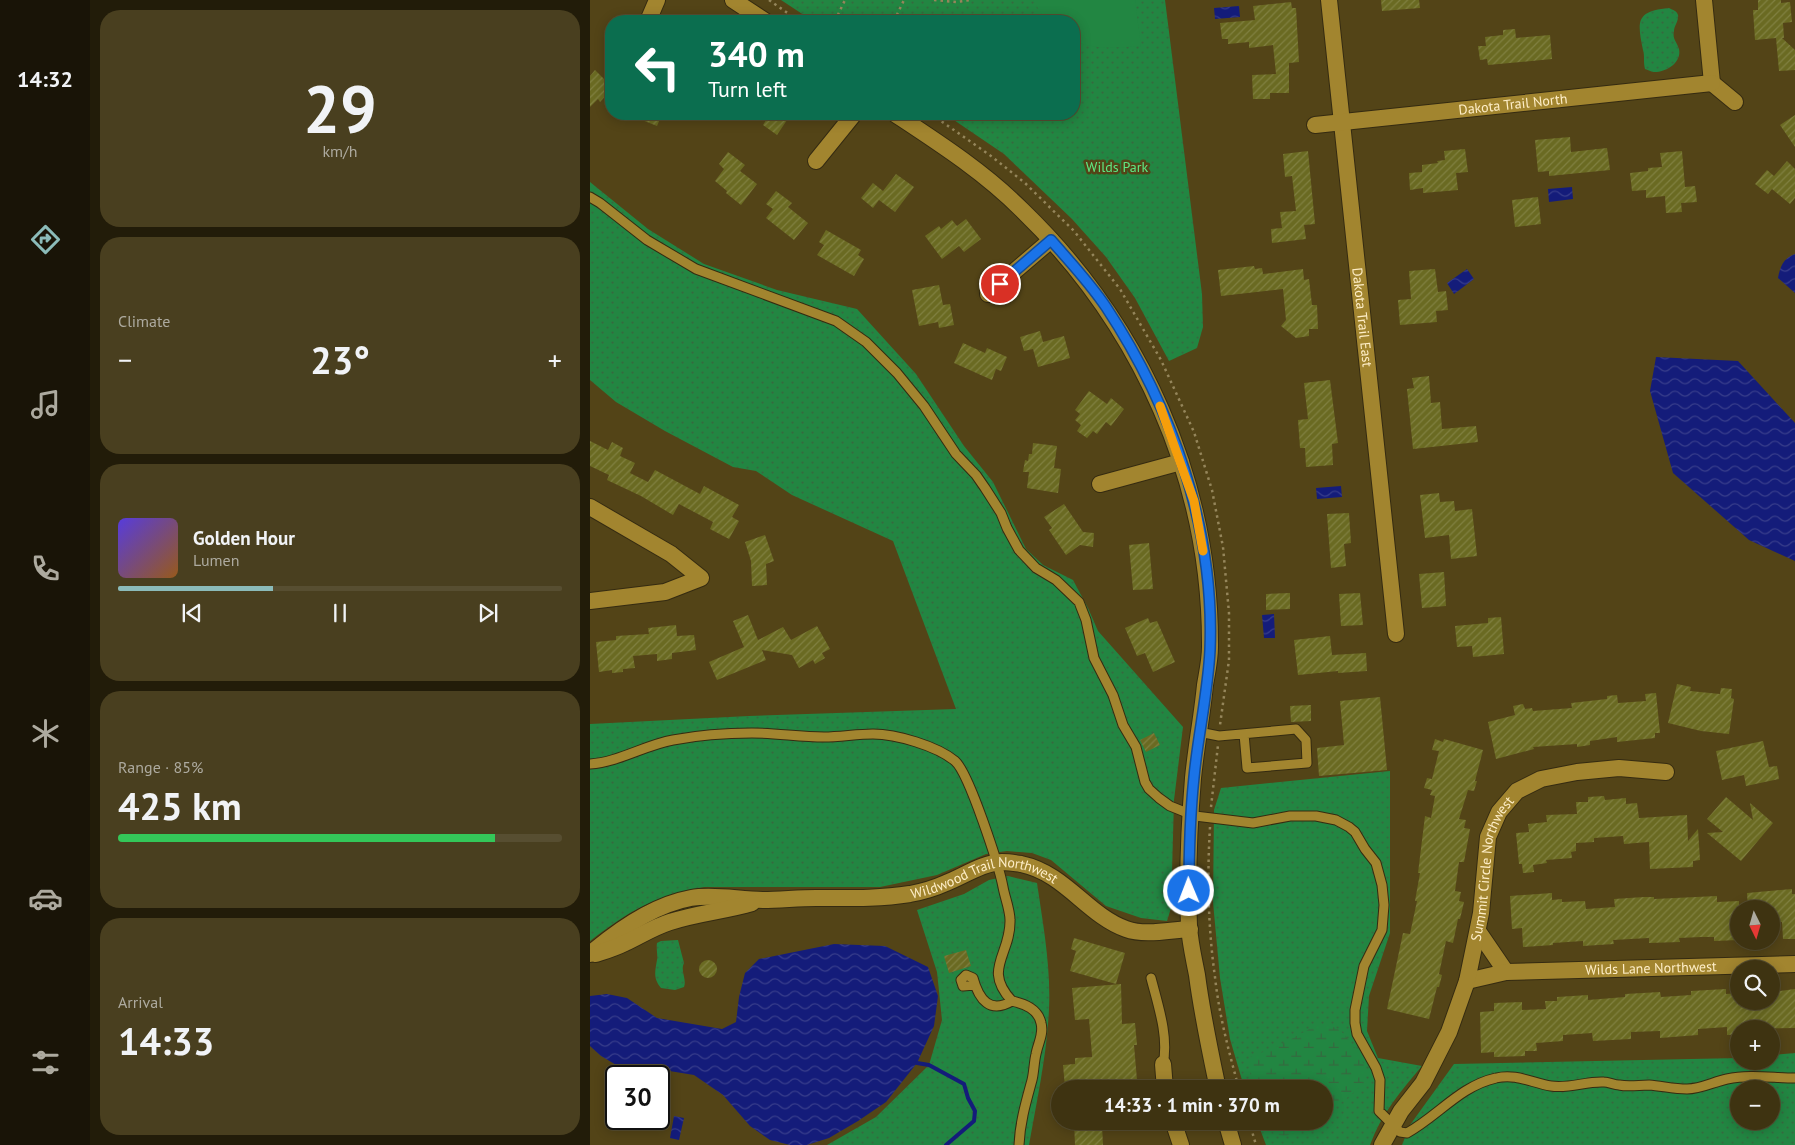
<!DOCTYPE html>
<meta charset="utf-8">
<style>
:root{--surface:#3e3311;--page:#493f1f;--text:#f1f3f6;--muted:#adaa9f;--line:#574e31;--accent:#8bbbb9}
body{margin:0;font-family:"PT Sans",sans-serif;background:var(--page);color:var(--text);height:100vh;display:flex;flex-direction:column;font-size:19px;white-space:nowrap}
*{box-sizing:border-box;margin:0}
p{font-size:16px;color:var(--muted)}
.icon{flex:none;width:28px;height:28px;fill:none;stroke:currentColor;stroke-width:2;stroke-linecap:round;stroke-linejoin:round}
.map{position:relative;flex:1;overflow:hidden}
.panel{display:flex;flex-direction:column;gap:10px;padding:10px;background:#221c09;width:500px}
.panel>*{flex:none}
.hud{position:absolute;left:15px;top:15px;width:475px;height:105px;border-radius:20px;box-shadow:0 2px 12px #0003,0 0 0 1px var(--line);background:#0b6e4f;color:#fff;overflow:hidden}
.needle{width:32px;rotate:175deg}
.controls{position:absolute;left:1140px;top:900px;display:grid;gap:10px}
.controls a{display:grid;place-items:center;width:50px;height:50px;border-radius:50%;background:var(--surface);box-shadow:0 2px 12px #0003,0 0 0 1px var(--line);font-size:25px}
.speed{position:absolute;left:15px;top:1065px;display:flex;gap:10px;font-size:25px;font-weight:700;text-align:center}
.speed>*{display:grid;place-content:center;width:65px;height:65px;border-radius:50%;background:var(--surface);box-shadow:0 2px 12px #0003,0 0 0 1px var(--line);line-height:1}
.speed .limit{border:2px solid #111;border-radius:8px;background:#fff;color:#111}
.pin{position:absolute;display:grid;place-items:center;width:42px;height:42px;color:#fff;margin:-21px;border:2px solid #fff;border-radius:50%;box-shadow:0 1px 5px #0007}
.me{position:absolute;width:55px;margin:-28px;rotate:359deg;stroke-linejoin:round;filter:drop-shadow(0 0 4px #0008)}
.turn{display:flex;align-items:center;gap:18px;height:105px;padding:0 20px;font-size:22px}
.turn .icon{width:65px;height:65px;stroke-width:2.5}
.turn b{display:block;font-size:35px;line-height:42px}
.big{font-size:38px;font-weight:700;line-height:1.1}
.panel .widget{flex:1;display:flex;flex-direction:column;justify-content:center;gap:8px;min-width:0;padding:0 18px;border-radius:20px;background:var(--page)}
.panel .dial{align-items:center;gap:0}
.dial b{font-size:65px;line-height:1}
.song{display:flex;align-items:center;gap:15px}
.cover{width:60px;height:60px;border-radius:8px;background:linear-gradient(135deg,hsl(250 70% 55%),hsl(30 70% 35%))}
.played{height:5px;border-radius:2px;background:linear-gradient(90deg,var(--accent) 35%,var(--line) 35%)}
.keys{display:flex;justify-content:space-around;direction:ltr}
.heat{display:flex;justify-content:space-between;align-items:center;font-size:28px;direction:ltr}
.charge{height:8px;border-radius:4px;background:linear-gradient(90deg,#34c759 85%,var(--line) 0)}
.trip{position:absolute;left:461px;top:1080px;width:282px;height:50px;border-radius:25px;background:var(--surface);box-shadow:0 2px 12px #0003,0 0 0 1px var(--line);font-weight:700;line-height:50px;text-align:center}
main{display:flex;flex:1;min-height:0}
.menu{display:flex;flex-direction:column;width:90px;justify-content:space-around;align-items:center;background:#191407;color:var(--muted)}
.menu .icon{width:35px;height:35px}
.menu .active{color:var(--accent)}
.menu b{font-size:22px;color:var(--text)}
.map>svg:first-child{display:block}
.green{fill:url(#green-dots);fill-rule:evenodd}
.wetland{fill:url(#wetland-marsh)}
.pitch{fill:#228642}
.water{fill:url(#water-waves)}
.lines{fill:none;stroke-linecap:round;stroke-linejoin:round}
.stream{stroke:#141c7a;stroke-width:4}
.building{fill:url(#building-hatch)}
.lane-casing{stroke:#352b11;stroke-width:11}
.street-casing{stroke:#352b11;stroke-width:18}
.path{stroke:#95865b;stroke-width:2.5;stroke-dasharray:2.5 4;stroke-linecap:butt}
.lane{stroke:#a2852f;stroke-width:9}
.street{stroke:#a2852f;stroke-width:16}
.route-casing{stroke:#114b97;stroke-width:12}
.route{stroke:#1a73e8;stroke-width:9}
.slow{stroke:#f59e0b;stroke-width:9}
.labels{text-anchor:middle;stroke-width:5;stroke-linejoin:round;paint-order:stroke}
.street-label{font-size:14px;fill:#feeec7;stroke:#534417}
.park-label{font-size:14px;fill:#5fe984;stroke:#534417}
</style>
<main>
<nav class="menu">
<b>14:32</b>
<svg class="icon active" aria-label="directions" viewBox="0 0 24 24"><path d="M12 3l9 9-9 9-9-9zM9 14v-3h6M13 9l2 2-2 2"/></svg>
<svg class="icon" aria-label="music" viewBox="0 0 24 24"><path d="M9 18V5l10-2v13"/><circle cx="6" cy="18" r="3"/><circle cx="16" cy="16" r="3"/></svg>
<svg class="icon" aria-label="phone" viewBox="0 0 24 24"><path d="M5 4h4l2 5-3 2q2 4 5 5l2-3 5 2v4C11 20 4 13 5 4z"/></svg>
<svg class="icon" aria-label="climate" viewBox="0 0 24 24"><path d="M12 3v18M4 7l16 10M4 17L20 7"/></svg>
<svg class="icon" aria-label="car" viewBox="0 0 24 24"><path d="M5 17H2v-5l4-1 3-4h7l3 4 3 1v5h-3M9 17h6M6 11h13"/><circle cx="7" cy="17" r="2"/><circle cx="17" cy="17" r="2"/></svg>
<svg class="icon" aria-label="filters" viewBox="0 0 24 24"><path d="M4 7h16M4 17h16"/><circle cx="9" cy="7" r="2"/><circle cx="15" cy="17" r="2"/></svg>
</nav>
<section class="panel">
<div class="widget dial"><b>29</b><p>km/h</p></div>
<div class="widget"><p>Climate</p>
<div class="heat"><a>−</a><b class="big">23°</b><a>+</a></div>
</div>
<div class="widget">
<div class="song"><i class="cover"></i><div><b>Golden Hour</b><p>Lumen</p></div></div>
<div class="played"></div>
<div class="keys"><svg class="icon" aria-label="previous" viewBox="0 0 24 24"><path d="M18 5L8 12l10 7zM5 5v14"/></svg><svg class="icon" aria-label="pause" viewBox="0 0 24 24"><path d="M8 5v14M16 5v14"/></svg><svg class="icon" aria-label="next" viewBox="0 0 24 24"><path d="M6 5l10 7-10 7zM19 5v14"/></svg></div>
</div>
<div class="widget"><p>Range · 85%</p><b class="big">425 km</b><div class="charge"></div></div>
<div class="widget"><p>Arrival</p><b class="big">14:33</b></div>
</section>
<div class="map">
<svg width="1205" height="1145" viewBox="0 0 1205 1145">
<defs>
<pattern id="green-dots" width="8" height="8" patternUnits="userSpaceOnUse" patternTransform="scale(1.25)"><rect width="8" height="8" fill="#228642"/><path d="M2 2h.1M6 6h.1" fill="none" stroke="#356a3f" stroke-width="1.8" stroke-linecap="round"/></pattern>
<pattern id="wetland-marsh" width="20" height="14" patternUnits="userSpaceOnUse" patternTransform="scale(1.25)"><rect width="20" height="14" fill="#228642"/><path d="M1 5h8M5 5V1M11 12h8M15 12V8" fill="none" stroke="#356a3f"/></pattern>
<pattern id="water-waves" width="16" height="10" patternUnits="userSpaceOnUse" patternTransform="scale(1.25)"><rect width="16" height="10" fill="#141c7a"/><path d="M0 5q4-4 8 0t8 0" fill="none" stroke="#373d8b"/></pattern>
<pattern id="building-hatch" width="6" height="6" patternUnits="userSpaceOnUse" patternTransform="scale(1.25)"><rect width="6" height="6" fill="#6a6a22"/><path d="M-1 1l2-2M0 6l6-6M5 7l2-2" fill="none" stroke="#808041"/></pattern>
</defs>
<rect width="100%" height="100%" fill="#534417"/>
<path class="green" d="M191,0H575L612,294L613,327L607,348L579,361L545,298L516,257L482,219L414,154L355,114H484V21H223Z
M1079,8C1083,10 1087,11 1088,15C1089,21 1084,26 1084,31C1082,39 1087,42 1089,49C1092,63 1075,73 1063,72C1062,72 1056,69 1055,69C1053,61 1055,57 1053,50C1047,21 1046,11 1079,8Z
M0,182L58,229L114,264L187,290L267,309L326,374L374,446L403,482L436,549L453,565L483,580L498,608L508,631L593,727L584,800L581,908L577,921L551,918L516,906L461,860L442,853L417,851L396,854L347,875L290,887H114C64,896 39,911 0,941V724L159,716L366,709L303,541L202,495L166,471L143,467L75,431L26,402L0,380Z
M800,771V933L779,996L777,1031L788,1058L832,1066C811,1091 791,1114 780,1145H676L667,1121H735V1089H655L654,1087L640,1039L630,978L623,902L624,810L631,788Z
M418,876L447,883C453,924 461,967 459,1009C457,1054 447,1100 439,1145H237L286,1117L339,1065L352,1020L347,972L327,910L374,894L399,880Z
M88,940L94,963C90,971 97,979 94,987L85,990L71,988C63,978 65,972 67,960C68,955 66,949 67,943L71,941Z
M1205,1053V1145H812L820,1125L864,1064L1149,1058V1061H1181V1055ZM1149,1089H1181V1121H1149Z"/>
<path class="wetland" d="M737,1025C741,1027 745,1027 748,1029C759,1037 781,1067 775,1080C769,1091 745,1106 735,1114V1089H662L659,1063L661,1056L683,1049L725,1026Z
M673,1121H724C705,1135 688,1145 673,1121Z"/>
<path class="pitch" d="M443,0H545L551,46C529,47 504,51 484,40V21H456Z"/>
<path class="water" d="M649,6L650,17L625,19L624,8Z
M982,187L983,199L959,202L958,189Z
M1205,254V293L1188,278C1190,267 1193,258 1205,254Z
M877,269L884,279L864,294L857,283Z
M1066,357L1148,361L1205,423V561L1159,540L1083,473L1060,391Z
M751,486L752,497L727,499L726,488Z
M684,614L685,638H674L672,615Z
M244,944L295,946L338,967L348,996L344,1026L327,1063L296,1102L268,1121L239,1138L217,1145H200L180,1140L160,1126L133,1095L104,1075L61,1068L28,1066L11,1056L0,1046V996L17,994L37,998L67,1018L132,1029L146,1022L149,997L155,973L169,959Z
M84,1116L94,1118L89,1140L80,1138Z"/>
<g class="lines">
<path class="stream" d="M327,1063L339,1065L374,1084L378,1098L385,1111L384,1121L356,1145"/>
</g>
<path class="building" d="M791,0H829L830,8L792,11Z
M1168,0H1191V3L1200,2L1202,22L1193,23L1194,38H1192L1205,50V70L1189,71L1186,38L1165,40L1163,10H1168Z
M701,2L702,8H706L709,62L699,63V93H680V99H663L662,75L686,74L683,45L659,48V42L638,44V39H632L630,23L665,20L663,6Z
M925,29L926,38L960,35L962,59L898,65L897,59L890,60L888,46H896L895,37L913,35V30Z
M5,70L21,86V90L10,102L8,99L0,107V76Z
M37,114H72L67,126Z
M180,114H201L187,135L173,125Z
M1205,115V147L1190,125Z
M980,137L981,152L1017,148L1020,170L959,176V171L948,172L945,140Z
M875,149L878,172L866,173L868,190L833,193V188L820,190L819,173L832,172V165L848,163L847,161L855,160L854,151Z
M718,151L725,224L714,225L716,239L682,243L681,229L692,228L690,212L706,211L702,176L695,177L693,154Z
M1092,151L1095,187L1105,186L1107,202L1091,203L1092,212L1076,213L1075,196L1056,198V190L1042,191L1040,173L1058,171V168L1072,167L1070,153Z
M138,152L155,165L150,171L167,184L151,205L136,193L137,191L125,181L134,169L129,164Z
M1197,161L1205,169V198L1200,204L1182,189L1178,194L1165,184L1177,170L1184,176Z
M306,174L324,187L305,212L289,200L283,208L271,198L283,183L293,191Z
M186,191L202,203L198,207L218,223L204,240L176,218L183,209L176,204Z
M948,197L951,224L925,227L922,200Z
M376,219L391,239L374,252L369,246L352,259L335,236L349,226L351,229L362,220L367,226Z
M236,230L271,250L268,255L274,259L264,276L227,255L234,245L229,242Z
M664,266L665,269L672,268L673,274L713,269L714,280L719,279L722,305H727L728,329H719V336L706,338L691,326L696,320L693,289L631,296L628,270Z
M845,269L848,292L856,291L858,310L846,311L847,322L810,325L808,300L821,299L819,271Z
M349,285L353,305L360,304L364,325L349,328L348,322L329,326L322,290Z
M450,331L453,342L474,336L480,358L448,367L443,349L434,351L430,337Z
M373,343L395,353L397,348L417,357L411,371L406,369L402,380L364,363Z
M839,376L841,403L850,402L852,429L886,426L888,442L823,449L817,389L824,388L822,378Z
M740,380L748,443L742,444L743,465L716,467L715,448H710L708,420L718,419L714,383Z
M499,391L517,404L521,398L534,409L521,426L516,422L507,434L503,431L497,438L487,431L491,425L485,420L490,414L485,410Z
M0,441L18,450L22,442L33,448L30,456L45,463L40,473L58,482L65,470L110,494L114,486L149,505L142,517L149,521L139,539L120,529L123,522L89,504L83,515L51,496L17,480L19,475L0,466Z
M443,443L467,446L464,468L471,469L468,493L437,488L439,472H433L435,460L438,461L439,454H442Z
M849,493L850,502L864,501L865,511L882,509L887,556L861,559L859,535L835,538L830,495Z
M474,504L493,532L504,533L503,547L490,545L476,555L459,530L462,528L454,517Z
M759,513L761,543L754,544L756,566L741,568L737,514Z
M175,535L184,561L176,564L177,585L162,586L161,561L155,542Z
M559,543L563,589L543,590L539,545Z
M854,572L856,606L832,608L829,574Z
M700,593V609L676,610V594Z
M770,593L773,625L751,626L749,594Z
M158,615L168,640L193,627L201,640L227,626L240,649L232,653L235,658L225,664L223,660L209,668L202,655L172,650L176,660L127,680L119,662L154,647L143,621Z
M911,617L914,654L883,657L882,646L867,647L865,626L898,623V618Z
M558,618L560,623L567,621L585,662L563,672L555,653L547,656L535,628Z
M86,625L87,636L104,635L106,650L82,653V659L67,661V654L43,656L45,668L33,669V672L22,673V670L9,672L6,642L26,640V636L59,634L58,628Z
M740,636L742,655L776,653L777,671L748,673V671L708,675L704,640Z
M1087,684L1101,687L1100,691L1130,694L1131,688L1142,689L1141,698L1144,699L1139,734L1111,731L1078,723Z
M1066,693L1070,733H1065V738L1027,742V737L1000,741V745L987,747V744L943,747L944,749L906,759L898,722L925,715L923,706L933,704L935,709L942,708L943,711L982,708L981,703L1017,699V696L1027,695L1028,703L1056,701L1055,694Z
M790,697L797,770L729,776L727,748L754,745L750,701Z
M721,705V721L701,722L700,706Z
M564,733L570,745L556,752L550,740Z
M845,739L853,742L854,739L893,750L885,781H887L884,791L878,790L869,819L876,820L874,828L880,829L874,862H869L865,891L871,892L869,901L874,902L870,919H868L863,943L856,941L849,974L852,975L849,987H847L839,1019L797,1009L813,933L820,934L827,901H825L830,873H828L835,816L841,818L845,796L840,795L842,790L834,788L837,778L842,779L849,751L842,750Z
M1173,741L1179,767L1187,766L1189,779L1156,786L1154,775L1132,780L1126,751Z
M1014,796L1015,800L1036,798V804L1047,803L1049,818L1097,815L1098,841L1108,829L1110,860L1103,861V867L1060,869L1059,842L1034,844L1033,836L1004,838V842L986,843V851L981,852L982,858L956,860L957,863L943,865L944,872L933,873L932,864H929L926,833L939,832L938,824L957,822L956,815L987,814L986,802H998V797Z
M1136,797L1163,820L1160,803L1183,823L1151,861L1117,833L1133,832L1117,819Z
M1202,889V894H1205V939H1193L1192,922H1182L1181,909H1158L1157,893Z
M962,893V900L972,899V902L995,901L996,909L1025,907L1024,899L1054,897H1064V899L1127,896V902L1149,901V940L1124,941V937H1111L1089,938L1090,942L1059,943V938L1023,940L1024,944L993,946V941L963,943V945L933,947L932,928L922,929L920,896Z
M484,938L535,953L526,984L480,971L486,951L481,949Z
M376,950L381,966L359,973L354,956Z
M109 969a9 9 0 1 1 18 0a9 9 0 1 1-18 0Z
M531,984L532,1024L545,1023L547,1045H544L547,1080L529,1081L530,1089H507V1084L475,1087L473,1065L485,1064V1058L502,1057V1055L499,1019L485,1020L482,988Z
M1136,989V994L1149,993V1001H1181V992L1205,989V1028L1149,1029V1034L1137,1035V1027L1108,1029V1035L1070,1038V1031L1041,1032V1039L1003,1041L1002,1033L973,1035V1041L946,1043L947,1051H935V1056L904,1057V1052L891,1053L890,1012L904,1011V1003L932,1002V1010L956,1009L955,1001H967V997L998,995V1000L1035,997V994L1070,992L1071,997L1101,995V991Z
M484,1121H508V1125H512L513,1145H485Z"/>
<g class="lines">
<defs>
<path id="lane" d="M0,197L10,203L57,240L106,269L246,321L276,342L307,373L334,406L366,454L386,475L395,488L411,513L417,528L429,550L446,568L466,580L489,602L496,620L504,658L523,695L533,725L546,747L555,782L559,789L569,798L580,806L605,816L663,823L700,816H726L746,820L759,827L765,832L775,849L786,863L792,885L794,905L792,930L774,966L765,1010V1023L767,1034L786,1068L790,1080L789,1111L810,1132L817,1133C848,1116 870,1086 906,1078C926,1073 942,1083 961,1086C979,1089 996,1081 1014,1082C1019,1082 1024,1085 1029,1085C1039,1087 1049,1085 1059,1085C1072,1086 1084,1089 1097,1089C1111,1089 1123,1082 1137,1079C1159,1074 1183,1078 1205,1078
M609,732L629,736L706,729L716,740L717,763L657,768L654,734
M0,764C29,762 55,745 83,740C109,735 136,733 162,733C186,733 210,737 234,737C250,737 267,734 283,734C306,734 347,746 365,761C379,773 409,866 413,887C415,898 420,910 420,920C421,955 392,969 422,1001C400,1014 389,1000 383,978L376,975L371,980L373,986L385,985
M561,978C568,1005 579,1037 573,1064
M422,1001C435,1004 448,1009 451,1023C454,1034 448,1043 446,1054C444,1062 444,1072 442,1080C436,1102 430,1122 429,1145"/>
<g id="street">
<path d="M143,0L175,21"/>
<path id="s1" d="M739,0L806,634"/>
<path d="M1114,0L1122,83"/>
<path d="M58,21L67,0"/>
<path d="M1122,83L1145,102"/>
<path d="M305,114C349,143 394,172 432,210C551,325 621,481 620,647C620,660 617,673 615,685C612,716 606,747 603,778C599,827 597,877 599,926C600,943 604,959 607,975C612,1014 620,1051 628,1089"/>
<path id="s2" d="M725,125L1122,83"/>
<path d="M226,161L264,114"/>
<path d="M398,294L461,240"/>
<path d="M510,484L591,462"/>
<path d="M0,507L81,554L111,578L75,592L0,601"/>
<path d="M888,931L916,972"/>
<path id="s3" d="M0,954C29,929 63,905 101,898C125,894 149,900 173,900C190,900 208,898 226,898C257,898 288,899 320,894C331,892 345,888 356,883C374,876 392,863 412,862C418,862 425,863 431,864C475,873 497,915 536,929C555,936 580,930 600,929"/>
<path d="M6,954C15,951 25,948 35,943C50,936 64,927 80,922C107,913 135,911 162,903"/>
<path id="s4" d="M877,981L916,972L1205,964"/>
<path d="M573,1064L575,1089"/>
<path d="M583,1121L591,1145"/>
<path d="M636,1121L643,1145"/>
<path id="s5" d="M792,1145L811,1111L833,1083L859,1032L877,981L891,913L898,837L909,812L927,791L951,779L987,772L1029,768L1076,772"/>
</g>
</defs>
<use href="#lane" class="lane-casing"/>
<use href="#street" class="street-casing"/>
<path class="path" d="M179,0L209,21
M344,0L366,2L381,0
M245,21L255,0
M304,21L314,0
M341,114L401,156L435,183L484,231L530,289L571,360L604,432L622,490L633,547L639,613V660L630,725
M621,807L628,745
M620,827C617,877 618,927 625,977C629,1015 639,1052 649,1089
M659,1121L666,1145"/>
<use href="#lane" class="lane"/>
<use href="#street" class="street"/>
</g>
<g class="lines">
<defs>
<path id="route" d="M410,284L461,240C480,262 500,283 516,307C582,407 625,529 620,650C618,692 608,735 604,777C600,815 599,853 599,891"/>
</defs>
<use href="#route" class="route-casing"/>
<use href="#route" class="route"/>
<path class="slow" d="M570,406L604,501L613,551"/>
</g>
<g class="labels">
<g class="street-label">
<text dy="5" stroke="none"><textPath href="#s2" startOffset="199">Dakota Trail North</textPath></text>
<text dy="5" stroke="none"><textPath href="#s1" startOffset="319">Dakota Trail East</textPath></text>
<text dy="5" stroke="none"><textPath href="#s5" startOffset="302">Summit Circle Northwest</textPath></text>
<text dy="5" stroke="none"><textPath href="#s3" startOffset="415">Wildwood Trail Northwest</textPath></text>
<text dy="5" stroke="none"><textPath href="#s4" startOffset="185">Wilds Lane Northwest</textPath></text>
</g>
<g class="park-label">
<text x="527" y="172">Wilds Park</text>
</g>
</g>
</svg>
<div class="controls">
<a><svg class="needle" viewBox="-14 -14 28 28"><path d="M0-13l5 13h-10z" fill="#e53935"/><path d="M0 13l5-13h-10z" fill="#adaa9f"/></svg></a>
<a><svg class="icon" aria-label="search" viewBox="0 0 24 24"><circle cx="10" cy="10" r="6"/><path d="M15 15l6 6"/></svg></a>
<a>+</a>
<a>−</a>
</div>
<div class="speed"><div class="limit">30</div></div>
<div class="pin" style="left:410px;top:284px;background:#d93025"><svg class="icon" aria-label="arrive" viewBox="0 0 24 24"><path d="M6 21V4h12l-3 4 3 4H6"/></svg></div>
<svg class="me" style="left:599px;top:891px" viewBox="-20 -20 40 40"><circle r="17" fill="#1a73e8" stroke="#fff" stroke-width="3"/><path d="M0-11L8 9 0 5-8 9z" fill="#fff"/></svg>
<div class="trip">14:33 · 1 min · 370 m</div>
<div class="hud">
<div class="turn"><svg class="icon" aria-label="left" viewBox="0 0 24 24"><path d="M17 20v-9H6M10 6l-5 5 5 5"/></svg><div><b>340 m</b>Turn left</div></div>
</div>
</div>
</main>
